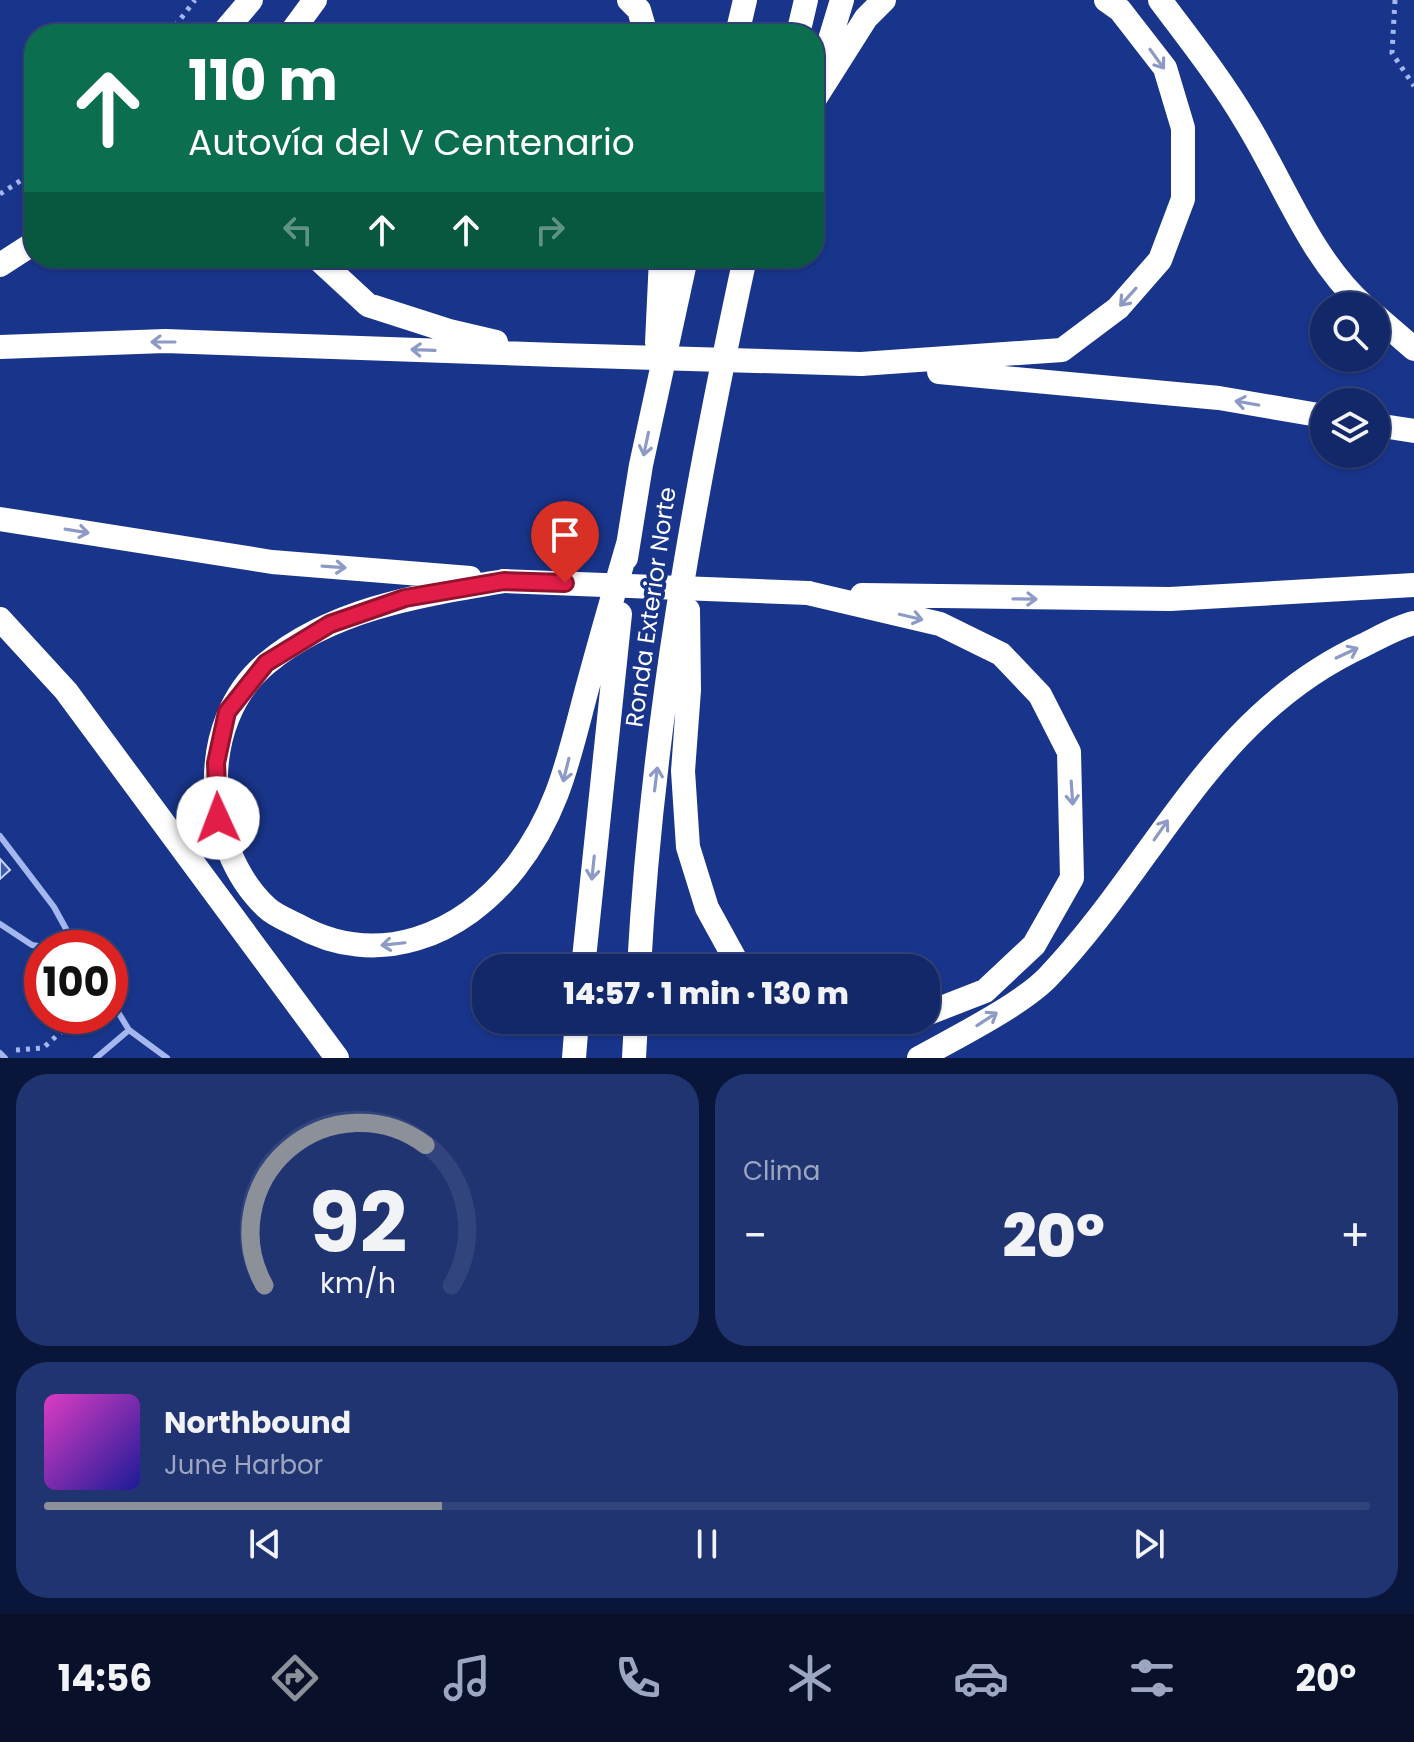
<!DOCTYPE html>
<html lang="es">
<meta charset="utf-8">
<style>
:root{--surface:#132868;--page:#203471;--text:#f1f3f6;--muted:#9da6c0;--line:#32447c;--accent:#8c9099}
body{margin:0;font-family:Poppins,sans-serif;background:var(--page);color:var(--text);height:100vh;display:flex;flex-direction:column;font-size:30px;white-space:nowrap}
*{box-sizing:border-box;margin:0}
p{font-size:26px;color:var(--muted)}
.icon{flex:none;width:44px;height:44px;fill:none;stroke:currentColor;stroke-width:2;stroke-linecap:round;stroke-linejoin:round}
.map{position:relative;height:1058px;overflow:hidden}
.side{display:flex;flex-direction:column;gap:16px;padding:16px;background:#0a1639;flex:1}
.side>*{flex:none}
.banner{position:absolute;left:24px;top:24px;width:800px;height:244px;border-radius:32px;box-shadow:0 2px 6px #0004,0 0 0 2px var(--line);background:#0b6e4f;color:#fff;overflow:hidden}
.fabs{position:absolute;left:1310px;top:292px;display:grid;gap:16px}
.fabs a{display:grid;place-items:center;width:80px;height:80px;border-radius:50%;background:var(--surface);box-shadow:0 2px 6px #0004,0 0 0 2px var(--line);font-size:40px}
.speed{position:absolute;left:24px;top:930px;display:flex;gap:16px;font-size:40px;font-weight:700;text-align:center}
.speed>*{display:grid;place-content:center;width:104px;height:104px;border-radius:50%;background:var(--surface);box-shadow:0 2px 6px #0004,0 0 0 2px var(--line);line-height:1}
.speed .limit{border:12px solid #d22;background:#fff;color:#111}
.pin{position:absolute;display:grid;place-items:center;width:68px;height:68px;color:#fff;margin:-82px -34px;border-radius:50% 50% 50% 0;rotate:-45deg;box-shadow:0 0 8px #0007}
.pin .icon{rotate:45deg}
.me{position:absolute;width:88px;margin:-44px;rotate:358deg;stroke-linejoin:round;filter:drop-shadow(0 0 6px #0008)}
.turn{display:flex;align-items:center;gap:28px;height:168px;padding:0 32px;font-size:36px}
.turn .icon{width:104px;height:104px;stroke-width:2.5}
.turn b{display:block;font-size:56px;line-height:68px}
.lanes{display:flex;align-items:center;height:76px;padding:0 32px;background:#0003;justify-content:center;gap:40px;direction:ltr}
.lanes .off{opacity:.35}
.big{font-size:60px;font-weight:800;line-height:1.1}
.side .card{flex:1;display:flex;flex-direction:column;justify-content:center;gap:12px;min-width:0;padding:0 28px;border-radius:32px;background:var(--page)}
.side .dial{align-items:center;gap:0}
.dial svg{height:208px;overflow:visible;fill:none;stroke:var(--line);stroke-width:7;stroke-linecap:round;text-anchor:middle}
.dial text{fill:var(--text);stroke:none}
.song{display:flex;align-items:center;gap:24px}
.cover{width:96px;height:96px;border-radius:12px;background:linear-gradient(135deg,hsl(310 70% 55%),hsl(240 70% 35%))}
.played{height:8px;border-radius:4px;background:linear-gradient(90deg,var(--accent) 30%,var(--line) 30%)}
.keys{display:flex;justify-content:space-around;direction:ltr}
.heat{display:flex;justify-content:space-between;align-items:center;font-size:44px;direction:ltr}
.side .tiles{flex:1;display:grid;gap:16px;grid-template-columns:1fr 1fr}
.card:last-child{grid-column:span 2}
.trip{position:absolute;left:472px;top:954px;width:468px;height:80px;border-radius:32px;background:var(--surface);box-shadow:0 2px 6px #0004,0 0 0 2px var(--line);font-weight:800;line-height:80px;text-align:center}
.tabs{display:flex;height:128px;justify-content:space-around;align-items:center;background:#08102a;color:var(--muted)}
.tabs .icon{width:56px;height:56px}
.tabs .selected{color:var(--accent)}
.tabs b{font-size:36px;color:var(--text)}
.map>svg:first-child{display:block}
.building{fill:#3e5bb2;stroke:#c9d6fa;stroke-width:2}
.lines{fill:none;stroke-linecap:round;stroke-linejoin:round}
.path{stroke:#a4b7ee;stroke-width:5;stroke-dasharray:4 6;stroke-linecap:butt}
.service{stroke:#a4b7ee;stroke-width:6}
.motorway{stroke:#fff;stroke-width:24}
.motorway-bridge{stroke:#fff;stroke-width:24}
.oneway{stroke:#8c9ac5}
.route-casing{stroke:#92132f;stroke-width:20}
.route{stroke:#e11d48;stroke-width:14}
.labels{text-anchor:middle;stroke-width:8;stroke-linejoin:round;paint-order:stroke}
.street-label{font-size:24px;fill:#fff;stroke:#19358b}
</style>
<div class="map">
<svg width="1414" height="1058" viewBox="0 0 1414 1058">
<rect width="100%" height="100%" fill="#19358b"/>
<path class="building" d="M0,859L10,870L0,879Z"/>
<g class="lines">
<path class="path" d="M1395,0L1392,53L1414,86
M169,34L195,0
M0,194L34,172
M16,1050L43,1048L79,1016"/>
<path class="service" d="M0,836L54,907L71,938
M0,924L32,945L50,948
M55,948L71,938L77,948
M110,999L129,1030L167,1058
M0,1053L5,1058
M96,1058L129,1030"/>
<path class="motorway" d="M629,0L639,10L646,34
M1160,0C1189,39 1220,78 1245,120C1283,181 1310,258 1364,306
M222,34L251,0
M290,34L315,0
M737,34L745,0
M798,34L806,0
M822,66L842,0
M814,100L866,18L884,0
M317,258L368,305L449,331L496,342
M0,265L34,243
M1376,316L1414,349
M657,343L661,258
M0,347L165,341L557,355
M861,364L1062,350L1118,308L1160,260L1183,199V128L1165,68L1120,10L1106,0
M939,372L1219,398L1324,416
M1376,425L1414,431
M0,519L272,562L470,578
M626,558L641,465L686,258
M504,581C423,595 333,608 267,663C196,721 202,846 266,907C274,915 287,920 297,925C377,970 462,936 515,868C559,812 569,756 587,689C600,641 614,592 628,544
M808,593L940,624L1001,654L1040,695L1069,752L1072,878L1034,945L985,991L926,1014
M862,595L1170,599L1414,585
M688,610L689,690L683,771L688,847L707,908L740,968
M0,619L66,691L337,1058
M583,968L620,614
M639,968C652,728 694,493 745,258
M574,1058L577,1020
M634,1058L636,1020
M919,1058C955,1038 1021,1005 1048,977C1157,863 1211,715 1364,645C1380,637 1397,627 1414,623"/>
<path class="motorway-bridge" d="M557,355L861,364
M504,581L808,593"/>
</g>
<defs><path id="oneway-shaft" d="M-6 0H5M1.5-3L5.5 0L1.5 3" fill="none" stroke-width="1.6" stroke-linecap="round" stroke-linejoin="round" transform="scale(2)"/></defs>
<g class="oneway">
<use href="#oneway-shaft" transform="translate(1157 59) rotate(54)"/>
<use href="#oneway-shaft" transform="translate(1128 297) rotate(132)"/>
<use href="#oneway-shaft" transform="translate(163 342) rotate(180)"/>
<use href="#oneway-shaft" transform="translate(423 350) rotate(-178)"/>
<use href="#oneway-shaft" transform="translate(1247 403) rotate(-170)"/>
<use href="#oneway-shaft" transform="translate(646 444) rotate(102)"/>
<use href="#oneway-shaft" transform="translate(77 531) rotate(9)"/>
<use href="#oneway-shaft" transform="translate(334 567) rotate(4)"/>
<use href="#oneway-shaft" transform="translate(1025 599) rotate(1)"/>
<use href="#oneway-shaft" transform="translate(911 617) rotate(13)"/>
<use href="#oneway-shaft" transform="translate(1347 653) rotate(-25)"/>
<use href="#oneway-shaft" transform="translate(566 770) rotate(104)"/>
<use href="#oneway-shaft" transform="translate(656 779) rotate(-83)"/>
<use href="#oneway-shaft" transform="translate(1072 793) rotate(86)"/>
<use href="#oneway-shaft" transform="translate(1161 830) rotate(-55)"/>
<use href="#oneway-shaft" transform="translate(593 868) rotate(96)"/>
<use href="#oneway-shaft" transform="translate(393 944) rotate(174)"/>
<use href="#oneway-shaft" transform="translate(987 1019) rotate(-33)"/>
</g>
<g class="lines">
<defs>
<path id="route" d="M218,818L216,763L227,712L266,663L330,624L405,598L504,581L565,583"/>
</defs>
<use href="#route" class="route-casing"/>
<use href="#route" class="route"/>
</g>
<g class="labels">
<g class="street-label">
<text transform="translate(651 607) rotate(-82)" y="8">Ronda Exterior Norte</text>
</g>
</g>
</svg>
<div class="fabs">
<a><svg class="icon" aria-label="search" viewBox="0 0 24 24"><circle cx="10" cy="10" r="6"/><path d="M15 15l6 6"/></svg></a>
<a><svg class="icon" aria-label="layers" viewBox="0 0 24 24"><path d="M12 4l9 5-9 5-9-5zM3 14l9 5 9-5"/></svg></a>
</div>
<div class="speed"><div class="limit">100</div></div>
<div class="pin" style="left:565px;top:583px;background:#d93025"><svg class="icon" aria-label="arrive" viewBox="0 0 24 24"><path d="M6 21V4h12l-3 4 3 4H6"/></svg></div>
<svg class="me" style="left:218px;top:818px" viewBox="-20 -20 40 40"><circle r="19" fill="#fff"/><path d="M0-13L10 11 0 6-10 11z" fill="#e11d48"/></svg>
<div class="trip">14:57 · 1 min · 130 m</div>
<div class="banner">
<div class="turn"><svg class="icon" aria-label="ahead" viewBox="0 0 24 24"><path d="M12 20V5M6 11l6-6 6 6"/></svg><div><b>110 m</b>Autovía del V Centenario</div></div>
<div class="lanes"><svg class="icon off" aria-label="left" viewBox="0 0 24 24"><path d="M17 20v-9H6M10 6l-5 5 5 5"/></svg><svg class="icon" aria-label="ahead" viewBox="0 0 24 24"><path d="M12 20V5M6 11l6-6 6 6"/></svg><svg class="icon" aria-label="ahead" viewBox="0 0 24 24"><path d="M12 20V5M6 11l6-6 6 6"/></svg><svg class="icon off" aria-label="right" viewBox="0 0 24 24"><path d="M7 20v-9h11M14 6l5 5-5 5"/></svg></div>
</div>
</div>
<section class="side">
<div class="tiles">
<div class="card dial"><svg viewBox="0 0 100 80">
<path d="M14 69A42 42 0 1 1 86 69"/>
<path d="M14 69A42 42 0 0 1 76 15" stroke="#8c9099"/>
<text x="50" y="56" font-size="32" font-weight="700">92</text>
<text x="50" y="72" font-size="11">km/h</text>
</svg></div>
<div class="card"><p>Clima</p>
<div class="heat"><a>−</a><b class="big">20°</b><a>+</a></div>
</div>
<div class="card">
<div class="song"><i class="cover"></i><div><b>Northbound</b><p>June Harbor</p></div></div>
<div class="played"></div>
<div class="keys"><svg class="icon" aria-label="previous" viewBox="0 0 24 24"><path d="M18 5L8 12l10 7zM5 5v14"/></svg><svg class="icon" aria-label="pause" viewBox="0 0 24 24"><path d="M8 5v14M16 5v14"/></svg><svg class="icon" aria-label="next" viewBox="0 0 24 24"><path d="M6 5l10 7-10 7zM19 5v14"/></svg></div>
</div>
</div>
</section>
<nav class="tabs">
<b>14:56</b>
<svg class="icon selected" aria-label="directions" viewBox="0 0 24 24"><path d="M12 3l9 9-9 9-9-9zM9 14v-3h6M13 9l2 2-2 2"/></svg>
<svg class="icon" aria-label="music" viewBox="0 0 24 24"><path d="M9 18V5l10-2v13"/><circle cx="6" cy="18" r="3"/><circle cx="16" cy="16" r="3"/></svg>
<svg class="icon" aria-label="phone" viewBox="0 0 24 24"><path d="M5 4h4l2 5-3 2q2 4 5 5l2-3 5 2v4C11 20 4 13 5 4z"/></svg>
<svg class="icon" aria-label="climate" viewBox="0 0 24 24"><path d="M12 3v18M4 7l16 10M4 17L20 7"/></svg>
<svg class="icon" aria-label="car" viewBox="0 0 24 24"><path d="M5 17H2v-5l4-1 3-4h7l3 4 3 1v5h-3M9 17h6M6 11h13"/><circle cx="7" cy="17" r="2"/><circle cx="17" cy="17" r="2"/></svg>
<svg class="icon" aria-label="filters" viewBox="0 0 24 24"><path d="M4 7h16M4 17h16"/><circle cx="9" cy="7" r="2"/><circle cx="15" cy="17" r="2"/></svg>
<b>20°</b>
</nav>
